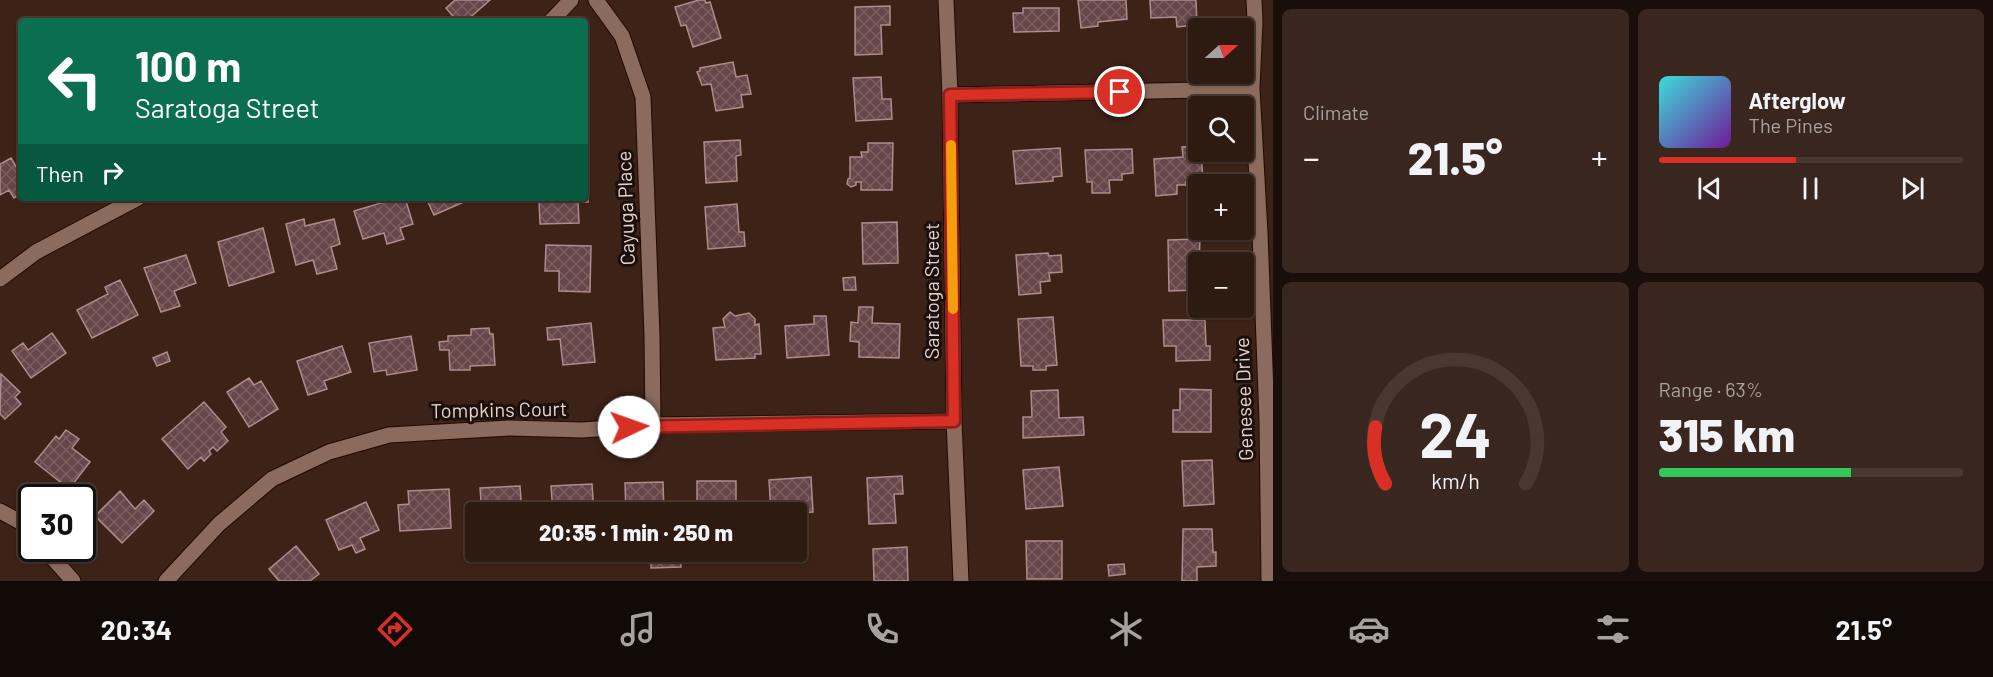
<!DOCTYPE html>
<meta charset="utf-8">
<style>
:root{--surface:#2d1a11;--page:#39271f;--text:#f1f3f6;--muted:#a7a19f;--line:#483831;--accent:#d93025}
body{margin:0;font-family:Barlow,sans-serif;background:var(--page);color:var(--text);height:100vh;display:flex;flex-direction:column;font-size:22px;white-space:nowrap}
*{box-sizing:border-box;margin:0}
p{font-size:20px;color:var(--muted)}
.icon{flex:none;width:33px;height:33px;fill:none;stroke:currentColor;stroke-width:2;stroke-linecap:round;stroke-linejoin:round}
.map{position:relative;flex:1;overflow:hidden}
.panel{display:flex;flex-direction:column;gap:9px;padding:9px;background:#190e09;width:720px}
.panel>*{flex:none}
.hud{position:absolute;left:18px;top:18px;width:570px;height:183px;border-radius:6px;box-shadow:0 2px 4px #0004,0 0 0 2px var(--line);background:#0b6e4f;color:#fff;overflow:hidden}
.needle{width:39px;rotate:69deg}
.buttons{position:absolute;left:1188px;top:18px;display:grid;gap:12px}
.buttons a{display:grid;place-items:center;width:66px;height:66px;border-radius:6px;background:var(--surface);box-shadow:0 2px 4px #0004,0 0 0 2px var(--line);font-size:30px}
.speed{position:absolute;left:18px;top:484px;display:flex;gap:12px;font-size:30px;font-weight:700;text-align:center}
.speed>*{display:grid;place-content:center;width:78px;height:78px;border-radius:50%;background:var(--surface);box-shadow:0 2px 4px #0004,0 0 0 2px var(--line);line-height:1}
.speed .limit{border:3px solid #111;border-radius:9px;background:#fff;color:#111}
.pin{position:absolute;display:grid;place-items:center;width:51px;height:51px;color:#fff;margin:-26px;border:3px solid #fff;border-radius:50%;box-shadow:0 2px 6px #0007}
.me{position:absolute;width:66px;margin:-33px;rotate:87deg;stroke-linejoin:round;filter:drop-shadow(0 0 4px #0008)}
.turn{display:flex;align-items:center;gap:21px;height:126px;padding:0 18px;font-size:27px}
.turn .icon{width:78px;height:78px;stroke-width:2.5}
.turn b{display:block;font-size:42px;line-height:51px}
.then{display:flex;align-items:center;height:57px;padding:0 18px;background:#0003;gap:12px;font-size:22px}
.big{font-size:45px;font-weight:800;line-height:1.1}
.panel .tile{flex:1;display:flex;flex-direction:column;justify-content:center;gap:9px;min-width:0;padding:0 21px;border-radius:9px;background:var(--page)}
.panel .dial{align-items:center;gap:0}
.dial svg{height:156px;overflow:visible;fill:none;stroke:var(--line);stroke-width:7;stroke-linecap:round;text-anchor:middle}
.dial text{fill:var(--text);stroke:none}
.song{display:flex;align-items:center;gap:18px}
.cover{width:72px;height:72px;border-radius:9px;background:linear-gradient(135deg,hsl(180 70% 55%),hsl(280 70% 35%))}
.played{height:6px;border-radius:3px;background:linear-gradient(90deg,var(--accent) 45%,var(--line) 45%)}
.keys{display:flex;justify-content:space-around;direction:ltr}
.heat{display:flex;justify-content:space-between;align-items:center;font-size:33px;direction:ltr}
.charge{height:9px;border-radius:4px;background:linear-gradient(90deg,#34c759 63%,var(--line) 0)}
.panel .tiles{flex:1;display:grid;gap:9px;grid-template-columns:repeat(2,1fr)}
.trip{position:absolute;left:465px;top:502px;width:342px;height:60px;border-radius:6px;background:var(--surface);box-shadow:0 2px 4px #0004,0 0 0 2px var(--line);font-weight:800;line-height:60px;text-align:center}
.dock{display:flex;height:96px;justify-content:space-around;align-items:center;background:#120a07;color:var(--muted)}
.dock .icon{width:42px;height:42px}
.dock .on{color:var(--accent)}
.dock b{font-size:27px;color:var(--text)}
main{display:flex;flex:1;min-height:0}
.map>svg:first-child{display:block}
.building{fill:url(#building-cross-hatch);stroke:#af8b8d;stroke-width:1.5}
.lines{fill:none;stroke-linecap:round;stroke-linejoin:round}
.street-casing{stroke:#220a02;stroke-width:17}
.street{stroke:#8a6b5e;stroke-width:15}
.route-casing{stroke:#8d1f18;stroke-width:15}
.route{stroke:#d93025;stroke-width:10}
.slow{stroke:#f59e0b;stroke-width:10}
.labels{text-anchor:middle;stroke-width:6;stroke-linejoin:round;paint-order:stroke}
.street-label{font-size:20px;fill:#e4d2cb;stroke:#1a0f0a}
</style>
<main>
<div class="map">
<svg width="1273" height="581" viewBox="0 0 1273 581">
<defs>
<pattern id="building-cross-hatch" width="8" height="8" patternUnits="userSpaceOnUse" patternTransform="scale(1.5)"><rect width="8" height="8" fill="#664648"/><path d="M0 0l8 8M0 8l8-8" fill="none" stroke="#7c6061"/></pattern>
</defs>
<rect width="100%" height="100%" fill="#3c2217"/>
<path class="building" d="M455,0H490L466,21H457L446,8Z
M699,0H705L706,3L710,2L721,38L693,47L686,25L681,26L675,7Z
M1078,0H1126L1127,19L1098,22V26L1081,28Z
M1150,0H1196L1197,25L1177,27L1176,17L1151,18Z
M890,6V25H881L882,54L855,55V7Z
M1023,8H1059V31L1014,32L1013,13H1023Z
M733,62L736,77L747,75L751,94L741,95L743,107L716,111L711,84L702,85L697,72L700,71V68Z
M881,77L882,99H891L892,119L856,121L853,78Z
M585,129L589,150L585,151Z
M740,140L741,155L736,156L737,181L706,183L704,142Z
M868,143H893L892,190H861V182H856V185L851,187L847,184L848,179L850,178V157H862L861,152H868Z
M1198,146V152H1201L1203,181L1186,182V185H1177V194L1156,196L1154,159L1183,157L1182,147Z
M1060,148L1062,176L1053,177V181L1016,184L1013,151Z
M1132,149L1133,173L1122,174V180H1109L1110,193H1092V182H1087L1085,150Z
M11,158L21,175V194L14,198L9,190L0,195V164Z
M585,184H588V202H578L579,223L540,224L539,200L585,198Z
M388,198H405L413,224L400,228L404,239L387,244L384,233L363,239L354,211L388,201Z
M426,198H473L434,215Z
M737,204L739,232H744L745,246L708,249L705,207Z
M304,219L305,226L334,219L340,244L331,247L337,269L317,274L313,260L296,265L286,224Z
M897,222L898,263L863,264L862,223Z
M263,228L274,272L229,286L218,242Z
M1200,239L1198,290L1169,291L1168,240Z
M546,245L591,246L590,292L559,291V271H545Z
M1048,253L1049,256L1061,255L1062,272L1049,273L1050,281L1040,282L1041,293L1019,295L1016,255Z
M186,255L196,283L174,291L180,306L161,312L144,268Z
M855,277L856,290H844L843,278Z
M120,280L138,315L92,338L77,310L108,294L105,287Z
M859,307H873L872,323L900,324L899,358L859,357V342L850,341L851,322L858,323Z
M730,312L735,316L749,313L755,319V325L759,324L761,354H755V358L716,360L713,328L725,327L723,319Z
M814,316H826L829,355L787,358L785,326L814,324Z
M1053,317L1057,365L1046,366V370H1033V366H1021L1018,319Z
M1163,320H1205L1206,346H1210V360L1176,361V346H1164Z
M591,323L595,362L563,365L560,339L548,340L547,328Z
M489,328L490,334H493L495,365L470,366V370H450L449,350H440L439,342L448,341V336L471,335V329Z
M52,333L66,353L31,378L12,351L23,343L28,350Z
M411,336L417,370L387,375L386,370L374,372L369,343Z
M342,346L351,372L324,381L327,389L308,395L297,361Z
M167,352L170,361L157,366L153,358Z
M1,374L20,392L15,397L21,404L5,419L0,414Z
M249,378L254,385L261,381L278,409L249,427L227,392Z
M1180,389L1211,390V432H1173V410H1180Z
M1058,390L1059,418L1083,417L1084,435L1023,438V417H1032L1031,391Z
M204,402L226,427L221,432L228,441L217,451L213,447L209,451L211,454L204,461L201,457L188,469L162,439Z
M66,430L79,439L72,448L90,462L69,489L35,462L56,436L59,439Z
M1212,460L1214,504L1184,506L1182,461Z
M1059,467L1063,506L1026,509L1023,470Z
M902,476L903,494H894L896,523L869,524L867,478Z
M811,477L813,512L796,513V507L791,508L792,513H771L769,480Z
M697,481H736V504L726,505V513H697Z
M663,482L664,513H626L625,483Z
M592,484L594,513H553L551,486Z
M520,486L522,513H482L480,488Z
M449,489L451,528L400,531L398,505L409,504L408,491Z
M120,491L135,509L144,500L154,511L122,543L95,516Z
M366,502L379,530L360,538L365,549L356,553L352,545L339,550L326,520Z
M1183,529H1212L1213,552H1216V566L1197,567V581H1182Z
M1026,541H1062V579H1027Z
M296,546L319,574L310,581H279L269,569Z
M907,547L908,581H874L873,549Z
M651,552H680L681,567L651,568Z
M1124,564L1125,574L1109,576L1108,565Z"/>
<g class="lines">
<defs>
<path id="street" d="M596,0L622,36L643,97L652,335L653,425
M946,0L950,95L954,421L961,581
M1254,0L1255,21L1252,89L1260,233L1267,421L1269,581
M551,21L571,0
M950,95L1252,89
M0,279L36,252L138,198
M0,511L22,523L32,534
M45,549L73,581
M166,581L219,524L272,479L329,452L389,435L509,428L582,430L653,425L954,421"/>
</defs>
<use href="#street" class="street-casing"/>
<use href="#street" class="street"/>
</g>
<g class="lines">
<defs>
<path id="route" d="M629,427L954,421L950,95L1120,92"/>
</defs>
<use href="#route" class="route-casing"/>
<use href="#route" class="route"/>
<path class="slow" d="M951,145L953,309"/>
</g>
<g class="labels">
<g class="street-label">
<text transform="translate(626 208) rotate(-92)" y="7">Cayuga Place</text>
<text transform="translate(932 291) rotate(-90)" y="7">Saratoga Street</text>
<text transform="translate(1244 399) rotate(-92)" y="7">Genesee Drive</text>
<text transform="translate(499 410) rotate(-1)" y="7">Tompkins Court</text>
</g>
</g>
</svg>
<div class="buttons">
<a><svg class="needle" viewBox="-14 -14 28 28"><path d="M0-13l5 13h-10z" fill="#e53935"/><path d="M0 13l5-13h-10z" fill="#a7a19f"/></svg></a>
<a><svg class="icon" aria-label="search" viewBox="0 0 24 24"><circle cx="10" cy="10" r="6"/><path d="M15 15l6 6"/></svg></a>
<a>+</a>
<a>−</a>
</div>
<div class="speed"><div class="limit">30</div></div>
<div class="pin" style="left:1120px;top:92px;background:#d93025"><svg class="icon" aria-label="arrive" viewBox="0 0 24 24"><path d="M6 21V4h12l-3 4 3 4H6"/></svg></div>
<svg class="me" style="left:629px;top:427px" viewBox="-20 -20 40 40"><circle r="19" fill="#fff"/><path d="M0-13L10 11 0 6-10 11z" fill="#d93025"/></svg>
<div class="trip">20:35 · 1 min · 250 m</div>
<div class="hud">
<div class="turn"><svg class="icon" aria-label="left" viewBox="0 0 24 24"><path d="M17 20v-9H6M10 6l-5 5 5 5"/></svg><div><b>100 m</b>Saratoga Street</div></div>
<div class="then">Then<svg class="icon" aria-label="right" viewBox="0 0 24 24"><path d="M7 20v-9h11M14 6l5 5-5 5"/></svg></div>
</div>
</div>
<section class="panel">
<div class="tiles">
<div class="tile"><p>Climate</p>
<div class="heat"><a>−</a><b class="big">21.5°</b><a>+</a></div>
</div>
<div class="tile">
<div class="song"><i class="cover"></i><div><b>Afterglow</b><p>The Pines</p></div></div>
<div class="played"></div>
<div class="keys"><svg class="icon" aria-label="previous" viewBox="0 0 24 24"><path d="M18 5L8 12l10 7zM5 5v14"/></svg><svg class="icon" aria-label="pause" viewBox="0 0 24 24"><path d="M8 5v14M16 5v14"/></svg><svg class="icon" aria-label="next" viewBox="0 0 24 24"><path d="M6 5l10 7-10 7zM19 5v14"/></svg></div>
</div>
<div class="tile dial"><svg viewBox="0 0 100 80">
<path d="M14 69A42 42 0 1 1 86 69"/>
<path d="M14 69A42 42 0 0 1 9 40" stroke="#d93025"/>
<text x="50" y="56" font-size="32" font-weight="700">24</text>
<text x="50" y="72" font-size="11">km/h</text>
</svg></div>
<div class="tile"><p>Range · 63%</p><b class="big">315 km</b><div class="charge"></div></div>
</div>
</section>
</main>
<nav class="dock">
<b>20:34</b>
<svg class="icon on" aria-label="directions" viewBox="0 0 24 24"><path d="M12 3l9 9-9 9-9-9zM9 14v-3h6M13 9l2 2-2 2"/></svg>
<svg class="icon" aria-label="music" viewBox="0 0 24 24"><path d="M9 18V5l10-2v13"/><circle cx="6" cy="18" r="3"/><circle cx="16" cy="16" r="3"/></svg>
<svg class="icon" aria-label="phone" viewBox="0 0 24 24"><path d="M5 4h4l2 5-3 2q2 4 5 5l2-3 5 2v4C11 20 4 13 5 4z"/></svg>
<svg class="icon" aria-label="climate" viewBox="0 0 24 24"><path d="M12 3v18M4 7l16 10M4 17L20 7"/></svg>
<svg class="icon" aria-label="car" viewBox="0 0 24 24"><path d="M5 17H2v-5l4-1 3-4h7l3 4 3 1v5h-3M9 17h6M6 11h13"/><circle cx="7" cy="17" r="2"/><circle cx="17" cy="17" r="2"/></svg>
<svg class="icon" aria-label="filters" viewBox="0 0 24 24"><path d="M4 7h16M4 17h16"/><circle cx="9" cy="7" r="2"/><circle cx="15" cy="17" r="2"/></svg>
<b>21.5°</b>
</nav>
